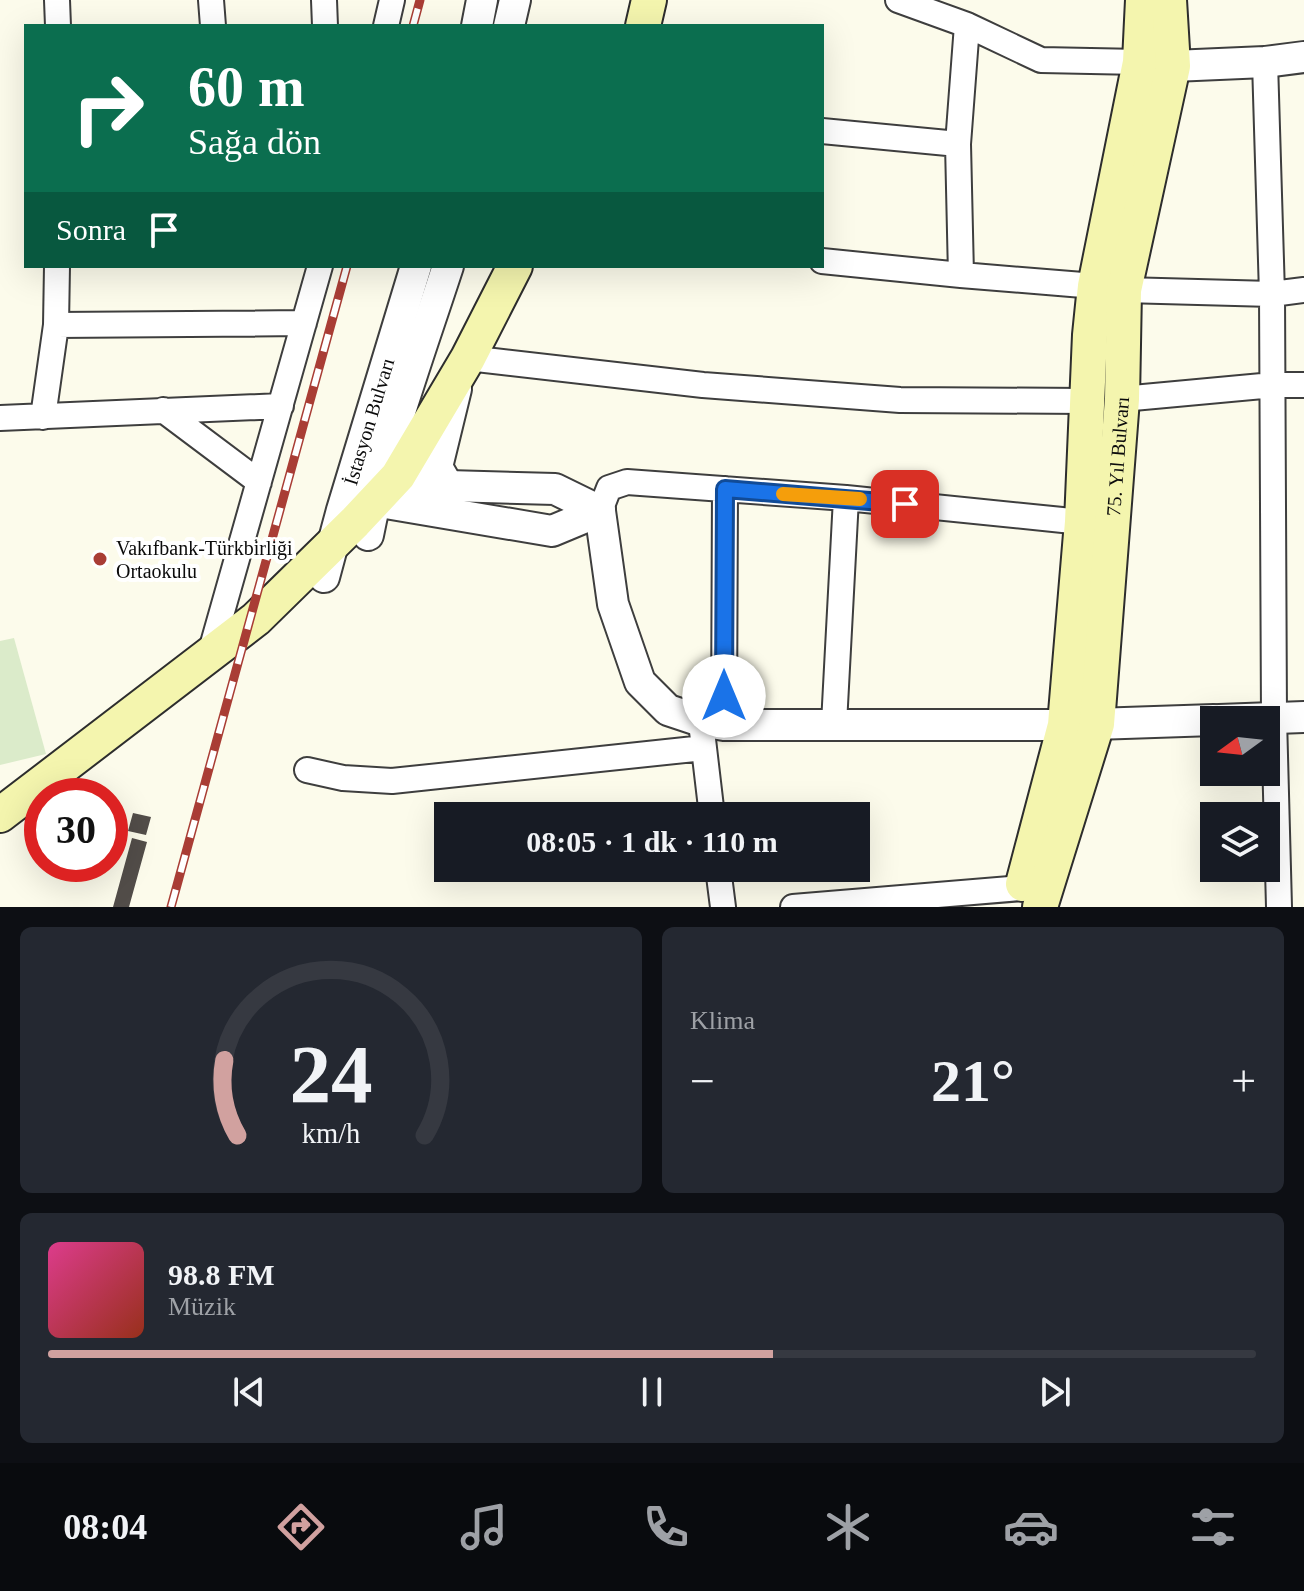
<!DOCTYPE html>
<html lang="tr">
<meta charset="utf-8">
<style>
:root{--surface:#171b24;--page:#242831;--text:#f1f3f6;--muted:#9ea1a6;--line:#363941;--accent:#d1a19f}
body{margin:0;font-family:Georgia,serif;background:var(--page);color:var(--text);height:100vh;display:flex;flex-direction:column;font-size:30px;white-space:nowrap}
*{box-sizing:border-box;margin:0}
p{font-size:26px;color:var(--muted)}
.icon{flex:none;width:44px;height:44px;fill:none;stroke:currentColor;stroke-width:2;stroke-linecap:round;stroke-linejoin:round}
.map{position:relative;height:907px;overflow:hidden}
.details{display:flex;flex-direction:column;gap:20px;padding:20px;background:#0d0f14;flex:1}
.details>*{flex:none}
.top-card{position:absolute;left:24px;top:24px;width:800px;height:244px;border-radius:0px;box-shadow:0 8px 32px #0002;background:#0b6e4f;color:#fff;overflow:hidden}
.needle{width:52px;rotate:255deg}
.buttons{position:absolute;left:1200px;top:706px;display:grid;gap:16px}
.buttons a{display:grid;place-items:center;width:80px;height:80px;border-radius:0px;background:var(--surface);box-shadow:0 8px 32px #0002;font-size:40px}
.speed{position:absolute;left:24px;top:778px;display:flex;gap:16px;font-size:40px;font-weight:700;text-align:center}
.speed>*{display:grid;place-content:center;width:104px;height:104px;border-radius:50%;background:var(--surface);box-shadow:0 8px 32px #0002;line-height:1}
.speed .limit{border:12px solid #d22;background:#fff;color:#111}
.pin{position:absolute;display:grid;place-items:center;width:68px;height:68px;color:#fff;margin:-34px;border-radius:16px;box-shadow:0 4px 12px #0006}
.me{position:absolute;width:88px;margin:-44px;rotate:0deg;stroke-linejoin:round;filter:drop-shadow(0 0 6px #0008)}
.turn{display:flex;align-items:center;gap:28px;height:168px;padding:0 32px;font-size:36px}
.turn .icon{width:104px;height:104px;stroke-width:2.5}
.turn b{display:block;font-size:56px;line-height:68px}
.then{display:flex;align-items:center;height:76px;padding:0 32px;background:#0003;gap:16px;font-size:30px}
.big{font-size:60px;font-weight:700;line-height:1.1}
.details .card{flex:1;display:flex;flex-direction:column;justify-content:center;gap:12px;min-width:0;padding:0 28px;border-radius:12px;background:var(--page)}
.details .dial{align-items:center;gap:0}
.dial svg{height:208px;overflow:visible;fill:none;stroke:var(--line);stroke-width:7;stroke-linecap:round;text-anchor:middle}
.dial text{fill:var(--text);stroke:none}
.song{display:flex;align-items:center;gap:24px}
.cover{width:96px;height:96px;border-radius:12px;background:linear-gradient(135deg,hsl(330 70% 55%),hsl(10 70% 35%))}
.played{height:8px;border-radius:4px;background:linear-gradient(90deg,var(--accent) 60%,var(--line) 60%)}
.keys{display:flex;justify-content:space-around;direction:ltr}
.heat{display:flex;justify-content:space-between;align-items:center;font-size:44px;direction:ltr}
.details .tiles{flex:1;display:grid;gap:20px;grid-template-columns:1fr 1fr}
.card:last-child{grid-column:span 2}
.trip{position:absolute;left:434px;top:802px;width:436px;height:80px;border-radius:0px;background:var(--surface);box-shadow:0 8px 32px #0002;font-weight:700;line-height:80px;text-align:center}
.tab-bar{display:flex;height:128px;justify-content:space-around;align-items:center;background:#090b0e;color:var(--muted)}
.tab-bar .icon{width:56px;height:56px}
.tab-bar .current{color:var(--accent)}
.tab-bar b{font-size:36px;color:var(--text)}
.map>svg:first-child{display:block}
.pitch{fill:#dbebca}
.building{fill:#524d49}
.lines{fill:none;stroke-linecap:round;stroke-linejoin:round}
.minor-casing{stroke:#3e3e3e;stroke-width:28}
.tertiary-casing{stroke:#3e3e3e;stroke-width:34}
.secondary-casing{stroke:#2d2d2d;stroke-width:38}
.minor{stroke:#fff;stroke-width:24}
.tertiary{stroke:#fff;stroke-width:30}
.secondary{stroke:#f4f5ae;stroke-width:34}
.rail-casing{stroke:#a93d35;stroke-width:9}
.rail{stroke:#fff;stroke-width:6;stroke-dasharray:18;stroke-linecap:butt}
.route-casing{stroke:#114b97;stroke-width:20}
.route{stroke:#1a73e8;stroke-width:14}
.slow{stroke:#f59e0b;stroke-width:14}
.poi-dot{fill:#a93d35;stroke:#fff;stroke-width:3}
.labels{text-anchor:middle;stroke-width:8;stroke-linejoin:round;paint-order:stroke}
.street-label{font-size:20px;fill:#0b0b0b;stroke:#fff}
.poi-label{font-size:20px;fill:#0b0b0b;stroke:#fff;text-anchor:start}
</style>
<div class="map">
<svg width="1304" height="907" viewBox="0 0 1304 907">
<rect width="100%" height="100%" fill="#fcfbeb"/>
<path class="pitch" d="M14,638L46,754L0,765V641Z"/>
<path class="building" d="M133,813L151,817L146,835L128,831Z
M132,838L147,842L129,907H113Z"/>
<g class="lines">
<defs>
<path id="minor" d="M57,0L58,26
M211,0L213,26
M324,0L325,26
M898,0L967,25L1041,60L1140,62
M386,26L392,0
M1265,62L1272,294L1274,718L1279,907
M822,131L958,144
M822,261L961,275L1095,286
M961,275L958,144L967,25
M1124,290L1272,294L1304,290
M56,325L57,266
M468,358L703,385L900,400L1087,401
M1122,399L1273,385H1304
M163,410L259,482
M43,417L56,325L304,323
M0,418L281,406
M600,511L609,488L627,482L846,498L1082,522
M210,654L320,266
M834,724L846,498
M724,725L725,489
M702,731L712,816
M307,770L343,778L392,781L704,748
M718,868L723,907
M793,907L1022,888"/>
<g id="tertiary">
<path d="M477,26L482,0"/>
<path d="M509,26L515,0"/>
<path d="M1173,66L1265,62L1304,57"/>
<path d="M398,476L448,486L555,489L600,511"/>
<path d="M448,486L437,467L456,389"/>
<path d="M374,501L552,531L600,511"/>
<path d="M600,511L613,604L640,682L668,710L701,721L724,725H1065L1214,720"/>
<path d="M368,535C386,443 419,355 448,266"/>
<path id="s1" d="M324,577L342,510L416,266"/>
<path d="M1219,720L1304,717"/>
</g>
<g id="secondary">
<path d="M643,26L649,0"/>
<path d="M0,815L256,619L355,522L398,476L468,358L515,266"/>
<path d="M1023,884L1065,725L1082,522L1090,335L1095,286L1140,62L1143,0"/>
<path id="s2" d="M1040,907L1097,724L1122,399L1124,290L1173,66L1169,0"/>
</g>
</defs>
<use href="#minor" class="minor-casing"/>
<use href="#tertiary" class="tertiary-casing"/>
<use href="#secondary" class="secondary-casing"/>
<use href="#minor" class="minor"/>
<use href="#tertiary" class="tertiary"/>
<use href="#secondary" class="secondary"/>
<defs>
<path id="rail" d="M413,26L420,0
M171,907L347,266"/>
</defs>
<use href="#rail" class="rail-casing"/>
<use href="#rail" class="rail"/>
</g>
<g class="lines">
<defs>
<path id="route" d="M724,696L725,489L905,504"/>
</defs>
<use href="#route" class="route-casing"/>
<use href="#route" class="route"/>
<path class="slow" d="M783,494L860,499"/>
</g>
<circle class="poi-dot" cx="100" cy="559" r="8"/>
<g class="labels">
<g class="street-label">
<text dy="7" stroke="none"><textPath href="#s1" startOffset="162">İstasyon Bulvarı</textPath></text>
<text dy="7" stroke="none"><textPath href="#s2" startOffset="460">75. Yıl Bulvarı</textPath></text>
</g>
<g class="poi-label">
<text x="116" y="555">Vakıfbank-Türkbirliği<tspan x="116" dy="23">Ortaokulu</tspan></text>
</g>
</g>
</svg>
<div class="buttons">
<a><svg class="needle" viewBox="-14 -14 28 28"><path d="M0-13l5 13h-10z" fill="#e53935"/><path d="M0 13l5-13h-10z" fill="#9ea1a6"/></svg></a>
<a><svg class="icon" aria-label="layers" viewBox="0 0 24 24"><path d="M12 4l9 5-9 5-9-5zM3 14l9 5 9-5"/></svg></a>
</div>
<div class="speed"><div class="limit">30</div></div>
<div class="pin" style="left:905px;top:504px;background:#d93025"><svg class="icon" aria-label="arrive" viewBox="0 0 24 24"><path d="M6 21V4h12l-3 4 3 4H6"/></svg></div>
<svg class="me" style="left:724px;top:696px" viewBox="-20 -20 40 40"><circle r="19" fill="#fff"/><path d="M0-13L10 11 0 6-10 11z" fill="#1a73e8"/></svg>
<div class="trip">08:05 · 1 dk · 110 m</div>
<div class="top-card">
<div class="turn"><svg class="icon" aria-label="right" viewBox="0 0 24 24"><path d="M7 20v-9h11M14 6l5 5-5 5"/></svg><div><b>60 m</b>Sağa dön</div></div>
<div class="then">Sonra<svg class="icon" aria-label="arrive" viewBox="0 0 24 24"><path d="M6 21V4h12l-3 4 3 4H6"/></svg></div>
</div>
</div>
<section class="details">
<div class="tiles">
<div class="card dial"><svg viewBox="0 0 100 80">
<path d="M14 69A42 42 0 1 1 86 69"/>
<path d="M14 69A42 42 0 0 1 9 40" stroke="#d1a19f"/>
<text x="50" y="56" font-size="32" font-weight="700">24</text>
<text x="50" y="72" font-size="11">km/h</text>
</svg></div>
<div class="card"><p>Klima</p>
<div class="heat"><a>−</a><b class="big">21°</b><a>+</a></div>
</div>
<div class="card">
<div class="song"><i class="cover"></i><div><b>98.8 FM</b><p>Müzik</p></div></div>
<div class="played"></div>
<div class="keys"><svg class="icon" aria-label="previous" viewBox="0 0 24 24"><path d="M18 5L8 12l10 7zM5 5v14"/></svg><svg class="icon" aria-label="pause" viewBox="0 0 24 24"><path d="M8 5v14M16 5v14"/></svg><svg class="icon" aria-label="next" viewBox="0 0 24 24"><path d="M6 5l10 7-10 7zM19 5v14"/></svg></div>
</div>
</div>
</section>
<nav class="tab-bar">
<b>08:04</b>
<svg class="icon current" aria-label="directions" viewBox="0 0 24 24"><path d="M12 3l9 9-9 9-9-9zM9 14v-3h6M13 9l2 2-2 2"/></svg>
<svg class="icon" aria-label="music" viewBox="0 0 24 24"><path d="M9 18V5l10-2v13"/><circle cx="6" cy="18" r="3"/><circle cx="16" cy="16" r="3"/></svg>
<svg class="icon" aria-label="phone" viewBox="0 0 24 24"><path d="M5 4h4l2 5-3 2q2 4 5 5l2-3 5 2v4C11 20 4 13 5 4z"/></svg>
<svg class="icon" aria-label="climate" viewBox="0 0 24 24"><path d="M12 3v18M4 7l16 10M4 17L20 7"/></svg>
<svg class="icon" aria-label="car" viewBox="0 0 24 24"><path d="M5 17H2v-5l4-1 3-4h7l3 4 3 1v5h-3M9 17h6M6 11h13"/><circle cx="7" cy="17" r="2"/><circle cx="17" cy="17" r="2"/></svg>
<svg class="icon" aria-label="filters" viewBox="0 0 24 24"><path d="M4 7h16M4 17h16"/><circle cx="9" cy="7" r="2"/><circle cx="15" cy="17" r="2"/></svg>
</nav>
